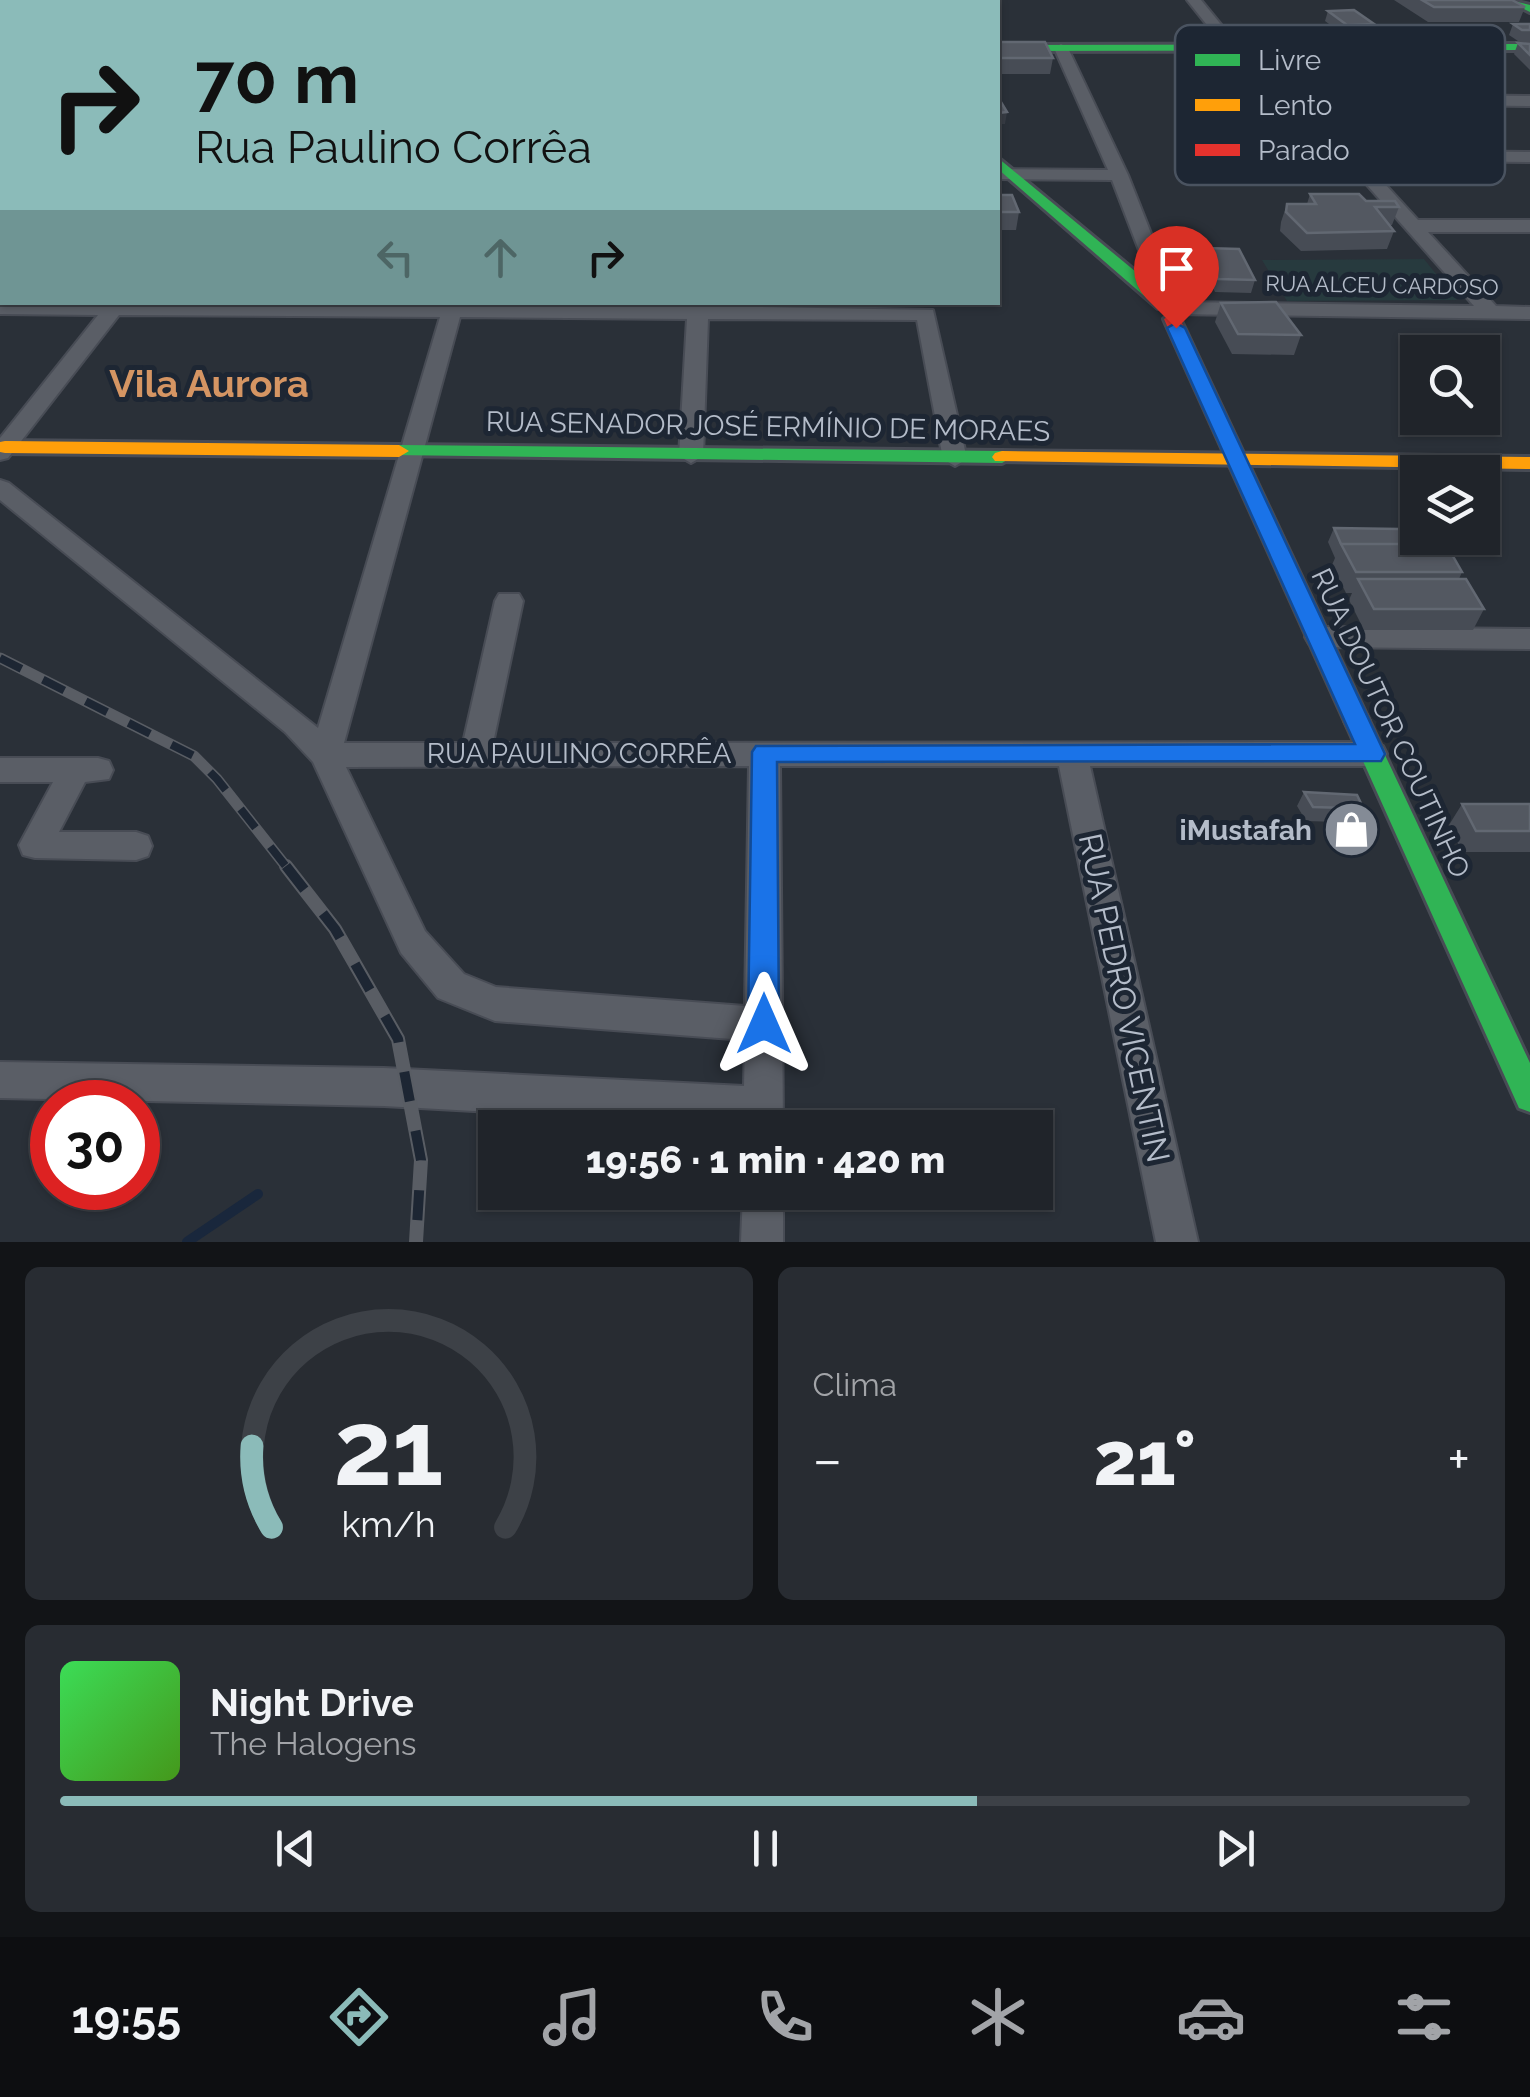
<!DOCTYPE html>
<html lang="pt">
<meta charset="utf-8">
<style>
:root{--surface:#20242a;--page:#282c32;--text:#f1f3f6;--muted:#a2a4a8;--line:#3d4147;--accent:#8bbbb9}
body{margin:0;font-family:Raleway,sans-serif;background:var(--page);color:var(--text);height:100vh;display:flex;flex-direction:column;font-size:38px;white-space:nowrap}
*{box-sizing:border-box;margin:0}
p{font-size:32px;color:var(--muted)}
.icon{flex:none;width:55px;height:55px;fill:none;stroke:currentColor;stroke-width:2;stroke-linecap:round;stroke-linejoin:round}
.map{position:relative;height:1242px;overflow:hidden}
.side{display:flex;flex-direction:column;gap:25px;padding:25px;background:#121417;flex:1}
.side>*{flex:none}
.guide{position:absolute;left:0px;top:0px;width:1000px;height:305px;box-shadow:0 2px 8px #0004,0 0 0 2px var(--line);background:#8bbbb9;color:#111;overflow:hidden}
.buttons{position:absolute;left:1400px;top:335px;display:grid;gap:20px}
.buttons a{display:grid;place-items:center;width:100px;height:100px;border-radius:0px;background:var(--surface);box-shadow:0 2px 8px #0004,0 0 0 2px var(--line);font-size:50px}
.speed{position:absolute;left:30px;top:1080px;display:flex;gap:20px;font-size:50px;font-weight:700;text-align:center}
.speed>*{display:grid;place-content:center;width:130px;height:130px;border-radius:50%;background:var(--surface);box-shadow:0 2px 8px #0004,0 0 0 2px var(--line);line-height:1}
.speed .limit{border:15px solid #d22;background:#fff;color:#111}
.pin{position:absolute;display:grid;place-items:center;width:85px;height:85px;color:#fff;margin:-102px -42px;border-radius:50% 50% 50% 0;rotate:-45deg;box-shadow:0 0 10px #0007}
.pin .icon{rotate:45deg}
.me{position:absolute;width:110px;margin:-55px;rotate:0deg;stroke-linejoin:round;filter:drop-shadow(0 0 8px #0008)}
.turn{display:flex;align-items:center;gap:35px;height:210px;padding:0 30px;font-size:45px}
.turn .icon{width:130px;height:130px;stroke-width:2.5}
.turn b{display:block;font-size:70px;line-height:85px}
.lanes{display:flex;align-items:center;height:95px;padding:0 30px;background:#0003;justify-content:center;gap:50px;direction:ltr}
.lanes .off{opacity:.35}
.big{font-size:75px;font-weight:800;line-height:1.1}
.side .tile{flex:1;display:flex;flex-direction:column;justify-content:center;gap:15px;min-width:0;padding:0 35px;border-radius:15px;background:var(--page)}
.side .dial{align-items:center;gap:0}
.dial svg{height:260px;overflow:visible;fill:none;stroke:var(--line);stroke-width:7;stroke-linecap:round;text-anchor:middle}
.dial text{fill:var(--text);stroke:none}
.song{display:flex;align-items:center;gap:30px}
.cover{width:120px;height:120px;border-radius:15px;background:linear-gradient(135deg,hsl(130 70% 55%),hsl(100 70% 35%))}
.played{height:10px;border-radius:5px;background:linear-gradient(90deg,var(--accent) 65%,var(--line) 65%)}
.keys{display:flex;justify-content:space-around;direction:ltr}
.heat{display:flex;justify-content:space-between;align-items:center;font-size:55px;direction:ltr}
.side .tiles{flex:1;display:grid;gap:25px;grid-template-columns:1fr 1fr}
.tile:last-child{grid-column:span 2}
.trip{position:absolute;left:478px;top:1110px;width:575px;height:100px;border-radius:0px;background:var(--surface);box-shadow:0 2px 8px #0004,0 0 0 2px var(--line);font-weight:800;line-height:100px;text-align:center}
.dock{display:flex;height:160px;justify-content:space-around;align-items:center;background:#0d0e11;color:var(--muted)}
.dock .icon{width:70px;height:70px}
.dock .current{color:var(--accent)}
.dock b{font-size:45px;color:var(--text)}
.map>svg:first-child{display:block}
.green{fill:#273a3e}
.lines{fill:none;stroke-linecap:round;stroke-linejoin:round}
.stream{stroke:#19273c;stroke-width:10}
.street-casing{stroke:#484c55;stroke-width:4}
.fast-casing{stroke:#484c55;stroke-width:6}
.slow-casing{stroke:#484c55;stroke-width:6}
.jam-casing{stroke:#484c55;stroke-width:6}
.street{fill:#5a5e66;fill-rule:evenodd}
.fast{fill:#30b455;fill-rule:evenodd}
.slow{fill:#ff9f0a;fill-rule:evenodd}
.jam{fill:#e5322d;fill-rule:evenodd}
.rail-far1-casing{stroke:#595d64;stroke-width:11}
.rail-casing{stroke:#595d64;stroke-width:14}
.rail-far1{stroke:#1d2633;stroke-width:8;stroke-dasharray:24;stroke-linecap:butt}
.rail{stroke:#1d2633;stroke-width:10;stroke-dasharray:30;stroke-linecap:butt}
.wall{fill:#474c55}
.shaded-wall{fill:#373c44}
.building{fill:#535861;stroke:#626872;stroke-width:2.5}
.route{fill:#1a73e8;stroke:#114b97;stroke-width:2.5}
.labels{text-anchor:middle;stroke-width:10;stroke-linejoin:round;paint-order:stroke}
.far-street-label{font-size:22px;fill:#b4bcc9;stroke:#1d2633}
.street-label{font-size:28px;fill:#b4bcc9;stroke:#1d2633}
.poi-label{font-size:28px;font-weight:bold;fill:#b4bcc9;stroke:#1d2633;text-anchor:end}
.near-street-label{font-size:32px;fill:#b4bcc9;stroke:#1d2633}
.district-label{font-size:38px;font-weight:bold;fill:#d59563;stroke:#1d2633}
.key{fill:#1d2633;stroke:#4a5360;stroke-width:2.5}
.key-label{font-size:28px;fill:#b4bcc9}
</style>
<div class="map">
<svg width="1530" height="1242" viewBox="0 0 1530 1242">
<rect width="100%" height="100%" fill="#2a3038"/>
<path class="green" d="M1424,259L1457,300L1287,301L1262,260Z"/>
<g class="lines">
<path class="stream" d="M187,1242L258,1194"/>
<defs>
<path id="street" d="M465,0H479V2H466Z
M595,0H609V2H596Z
M1187,0H1201L1237,44V50H1227Z
M1061,44L1068,48L1128,175L1178,302L1474,306L1290,98L1298,93L1530,96V106L1311,103L1354,150L1530,152V162L1363,160L1418,220H1530V232H1428L1496,306L1530,307V319L1174,314L1162,310L1112,180L998,179V169L1108,170L1054,48Z
M0,172H2V182H0Z
M0,302H464L933,310L967,459L955,466L943,459L917,320L708,319L703,456L691,463L679,456L687,319L460,317L344,743H463L495,601L499,594H519L523,601L493,743L1372,742L1383,746L1387,754L1383,762L1372,766H1090L1198,1242H1156L1059,766H780L783,1128L384,1106L0,1098V1062L384,1068L744,1086L745,1040L495,1021L438,998L401,953L313,762L285,732L0,500V480L9,483L318,728L440,317L119,315L8,458L0,460V438L98,315L0,314ZM749,766L745,1006L496,987L464,974L425,931L346,767Z
M1319,627L1530,629V649L1319,647L1309,644L1305,637L1309,630Z
M0,758H98L109,761L113,770L109,779L85,782L59,832H136L148,836L152,846L148,856L136,860L35,858L23,855L19,845L53,782H0Z
M743,1192H783V1242H741Z"/>
<path id="fast" d="M784,0H796L797,2H786Z
M1509,0L1530,5V12L1510,2Z
M1530,44V50L998,51V45Z
M998,158L1170,300V308H1158L998,169Z
M399,445L1002,451L1012,457L1002,463L392,455L389,451Z
M1357,712L1366,715L1369,721L1530,1063V1112L1519,1108L1345,721L1348,715Z"/>
<path id="slow" d="M5,441L399,445L409,451L399,457L5,453L0,452V442Z
M1002,451L1530,457V469L995,461L992,457L995,453Z"/>
<path id="jam" d="M1172,314L1180,319L1369,721L1366,727H1348L1345,721L1164,319Z"/>
</defs>
<use href="#street" class="street-casing"/>
<use href="#fast" class="fast-casing"/>
<use href="#slow" class="slow-casing"/>
<use href="#jam" class="jam-casing"/>
<use href="#street" class="street"/>
<use href="#fast" class="fast"/>
<use href="#slow" class="slow"/>
<use href="#jam" class="jam"/>
<defs>
<path id="rail-far1" d="M0,658L194,756L217,779L288,869"/>
<path id="rail" d="M286,866L335,929L398,1039L421,1160L416,1242"/>
</defs>
<use href="#rail-far1" class="rail-far1-casing"/>
<use href="#rail" class="rail-casing"/>
<use href="#rail-far1" class="rail-far1"/>
<use href="#rail" class="rail"/>
</g>
<path class="wall" d="M1394,0H1512L1525,7L1519,22H1428Z
M1328,11L1374,24L1371,34L1344,35L1325,21Z
M1513,24H1530V41H1518L1509,35Z
M998,42L1053,58L1050,74H998Z
M1518,43L1530,44V70L1514,54Z
M1424,45L1466,64L1462,74H1440L1420,56Z
M1310,194L1399,207L1392,225H1389L1394,231L1387,249L1301,251L1280,231L1281,222L1287,204H1307Z
M998,195L1019,212L1016,230H998Z
M1204,248L1255,280L1251,293L1215,292L1200,261Z
M1221,303L1301,335L1294,355L1232,354L1215,322Z
M1334,528L1407,544L1462,572L1459,579L1484,609L1473,630H1364L1349,600L1352,593H1346L1332,565L1335,558L1328,542Z
M1304,792L1357,795L1371,824L1363,838L1346,840L1339,822L1306,821L1297,806Z
M1462,804H1530V852H1462L1449,825Z"/>
<path class="shaded-wall" d="M1007,112L1005,124H998V113Z"/>
<path class="building" d="M726,0H766V1L728,2Z
M1422,0H1512L1525,7H1434Z
M1354,10L1374,24L1347,25L1328,11Z
M1513,24H1530V30H1522Z
M998,42H1045L1053,58H998Z
M1518,43L1530,44V55Z
M998,102H1001L1007,112L998,113Z
M1310,194H1359L1366,201H1395L1399,207H1375L1394,231L1307,233L1286,212L1287,204H1316Z
M998,195H1012L1019,212H998Z
M1204,248L1239,249L1255,280L1218,279Z
M1276,302L1301,335L1238,334L1221,303Z
M1334,528L1399,529L1407,544H1341Z
M1341,544H1446L1462,572H1356Z
M1358,579H1466L1484,609H1374Z
M1304,792L1357,795L1371,824L1353,826L1347,808L1313,807Z
M1462,804H1530V831H1476Z"/>
<path class="route" d="M1176,323L1185,328L1385,754L1381,761L777,762L779,1024L774,1034L764,1038L753,1034L748,1024L752,752L756,746L1355,744L1167,328Z"/>
<defs>
<symbol id="shop-disc" viewBox="-11 -11 22 22"><circle r="9.5" fill="#848b96" stroke="#1d2633"/><path d="M-5-2.5h2.3a2.7 3.5 0 0 1 5.4 0H5L5.5 6h-11ZM-1.5-2.5h3a1.5 2.3 0 0 0-3 0Z" fill="#fff"/></symbol>
</defs>
<g fill-rule="evenodd">
<use href="#shop-disc" x="1320" y="798" width="63" height="63"/>
</g>
<g class="labels">
<g class="far-street-label">
<text transform="translate(1382 285) rotate(1)" y="8">RUA ALCEU CARDOSO</text>
</g>
<g class="street-label">
<text transform="translate(768 426) rotate(1)" y="10">RUA SENADOR JOSÉ ERMÍNIO DE MORAES</text>
<text transform="translate(1391 723) rotate(65)" y="10">RUA DOUTOR COUTINHO</text>
<text x="579" y="763">RUA PAULINO CORRÊA</text>
</g>
<g class="poi-label">
<text x="1312" y="840">iMustafah</text>
</g>
<g class="near-street-label">
<text transform="translate(1124 998) rotate(78)" y="11">RUA PEDRO VICENTIN</text>
</g>
<g class="district-label">
<text x="209" y="397">Vila Aurora</text>
</g>
</g>
<rect x="1175" y="25" width="330" height="160" rx="15" class="key"/>
<rect x="1195" y="54" width="45" height="12" fill="#30b455"/>
<rect x="1195" y="99" width="45" height="12" fill="#ff9f0a"/>
<rect x="1195" y="144" width="45" height="12" fill="#e5322d"/>
<g class="key-label">
<text x="1258" y="70">Livre</text>
<text x="1258" y="115">Lento</text>
<text x="1258" y="160">Parado</text>
</g>
</svg>
<div class="buttons">
<a><svg class="icon" aria-label="search" viewBox="0 0 24 24"><circle cx="10" cy="10" r="6"/><path d="M15 15l6 6"/></svg></a>
<a><svg class="icon" aria-label="layers" viewBox="0 0 24 24"><path d="M12 4l9 5-9 5-9-5zM3 14l9 5 9-5"/></svg></a>
</div>
<div class="speed"><div class="limit">30</div></div>
<div class="pin" style="left:1176px;top:328px;background:#d93025"><svg class="icon" aria-label="arrive" viewBox="0 0 24 24"><path d="M6 21V4h12l-3 4 3 4H6"/></svg></div>
<svg class="me" style="left:764px;top:1024px" viewBox="-20 -20 40 40"><path d="M0-17L14 15 0 8-14 15z" fill="#1a73e8" stroke="#fff" stroke-width="4"/></svg>
<div class="trip">19:56 · 1 min · 420 m</div>
<div class="guide">
<div class="turn"><svg class="icon" aria-label="right" viewBox="0 0 24 24"><path d="M7 20v-9h11M14 6l5 5-5 5"/></svg><div><b>70 m</b>Rua Paulino Corrêa</div></div>
<div class="lanes"><svg class="icon off" aria-label="left" viewBox="0 0 24 24"><path d="M17 20v-9H6M10 6l-5 5 5 5"/></svg><svg class="icon off" aria-label="ahead" viewBox="0 0 24 24"><path d="M12 20V5M6 11l6-6 6 6"/></svg><svg class="icon" aria-label="right" viewBox="0 0 24 24"><path d="M7 20v-9h11M14 6l5 5-5 5"/></svg></div>
</div>
</div>
<section class="side">
<div class="tiles">
<div class="tile dial"><svg viewBox="0 0 100 80">
<path d="M14 69A42 42 0 1 1 86 69"/>
<path d="M14 69A42 42 0 0 1 8 44" stroke="#8bbbb9"/>
<text x="50" y="56" font-size="32" font-weight="700">21</text>
<text x="50" y="72" font-size="11">km/h</text>
</svg></div>
<div class="tile"><p>Clima</p>
<div class="heat"><a>−</a><b class="big">21°</b><a>+</a></div>
</div>
<div class="tile">
<div class="song"><i class="cover"></i><div><b>Night Drive</b><p>The Halogens</p></div></div>
<div class="played"></div>
<div class="keys"><svg class="icon" aria-label="previous" viewBox="0 0 24 24"><path d="M18 5L8 12l10 7zM5 5v14"/></svg><svg class="icon" aria-label="pause" viewBox="0 0 24 24"><path d="M8 5v14M16 5v14"/></svg><svg class="icon" aria-label="next" viewBox="0 0 24 24"><path d="M6 5l10 7-10 7zM19 5v14"/></svg></div>
</div>
</div>
</section>
<nav class="dock">
<b>19:55</b>
<svg class="icon current" aria-label="directions" viewBox="0 0 24 24"><path d="M12 3l9 9-9 9-9-9zM9 14v-3h6M13 9l2 2-2 2"/></svg>
<svg class="icon" aria-label="music" viewBox="0 0 24 24"><path d="M9 18V5l10-2v13"/><circle cx="6" cy="18" r="3"/><circle cx="16" cy="16" r="3"/></svg>
<svg class="icon" aria-label="phone" viewBox="0 0 24 24"><path d="M5 4h4l2 5-3 2q2 4 5 5l2-3 5 2v4C11 20 4 13 5 4z"/></svg>
<svg class="icon" aria-label="climate" viewBox="0 0 24 24"><path d="M12 3v18M4 7l16 10M4 17L20 7"/></svg>
<svg class="icon" aria-label="car" viewBox="0 0 24 24"><path d="M5 17H2v-5l4-1 3-4h7l3 4 3 1v5h-3M9 17h6M6 11h13"/><circle cx="7" cy="17" r="2"/><circle cx="17" cy="17" r="2"/></svg>
<svg class="icon" aria-label="filters" viewBox="0 0 24 24"><path d="M4 7h16M4 17h16"/><circle cx="9" cy="7" r="2"/><circle cx="15" cy="17" r="2"/></svg>
</nav>
